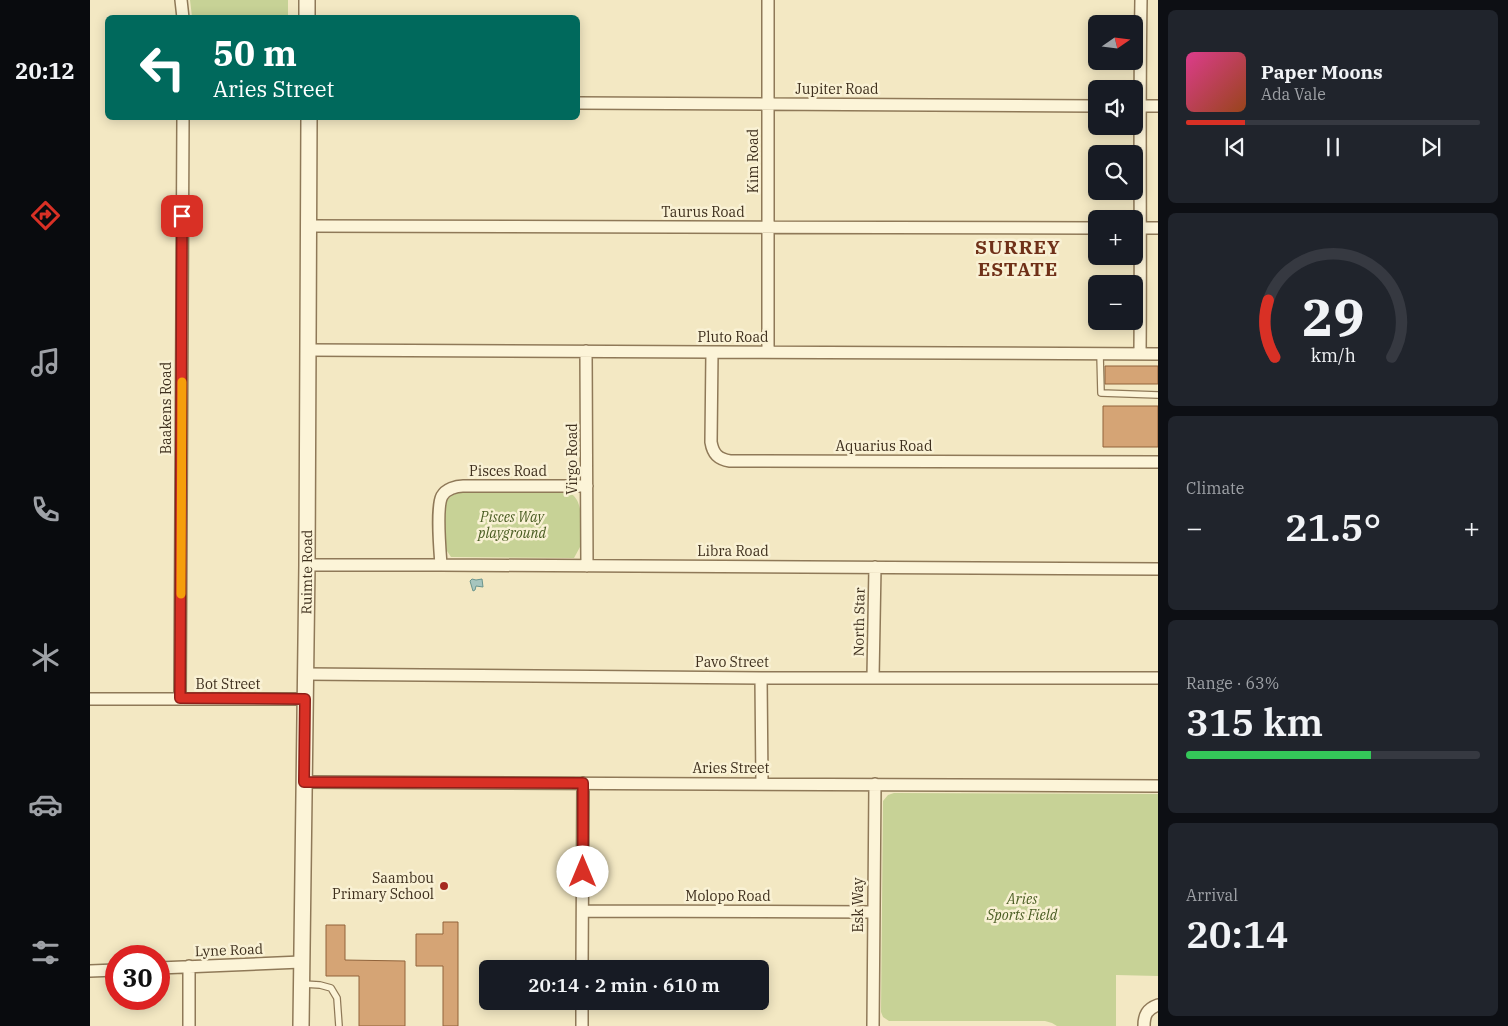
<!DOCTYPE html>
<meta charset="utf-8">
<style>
:root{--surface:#171b24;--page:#20242c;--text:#f1f3f6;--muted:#9ea1a6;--line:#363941;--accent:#d93025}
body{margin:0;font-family:"IBM Plex Serif",serif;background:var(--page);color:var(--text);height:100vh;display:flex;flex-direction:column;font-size:19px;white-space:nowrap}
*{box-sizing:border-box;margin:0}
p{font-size:16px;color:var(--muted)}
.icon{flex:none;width:28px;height:28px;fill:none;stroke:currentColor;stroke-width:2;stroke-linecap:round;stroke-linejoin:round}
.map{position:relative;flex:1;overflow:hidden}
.sheet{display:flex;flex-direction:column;gap:10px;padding:10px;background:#0d0f14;width:350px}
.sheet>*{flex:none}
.banner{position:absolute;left:15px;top:15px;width:475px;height:105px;border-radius:8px;box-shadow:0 2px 12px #0003;background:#00695c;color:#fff;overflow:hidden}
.needle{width:32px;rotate:76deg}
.controls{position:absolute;left:998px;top:15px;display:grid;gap:10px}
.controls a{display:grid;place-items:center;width:55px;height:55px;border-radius:8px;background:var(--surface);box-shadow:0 2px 12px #0003;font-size:25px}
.speed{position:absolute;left:15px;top:945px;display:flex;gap:10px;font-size:25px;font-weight:700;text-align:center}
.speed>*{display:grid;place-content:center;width:65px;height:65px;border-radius:50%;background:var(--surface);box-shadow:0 2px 12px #0003;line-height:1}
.speed .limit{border:8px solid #d22;background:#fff;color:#111}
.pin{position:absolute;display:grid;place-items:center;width:42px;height:42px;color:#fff;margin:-21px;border-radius:10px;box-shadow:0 2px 8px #0006}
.me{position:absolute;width:55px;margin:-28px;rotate:0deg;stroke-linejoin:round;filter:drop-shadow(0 0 4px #0008)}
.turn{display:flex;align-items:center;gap:18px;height:105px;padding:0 25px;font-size:22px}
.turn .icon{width:65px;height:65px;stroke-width:2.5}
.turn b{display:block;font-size:35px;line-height:42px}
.big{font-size:38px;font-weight:600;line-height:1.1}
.sheet .widget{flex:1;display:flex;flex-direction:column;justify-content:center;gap:8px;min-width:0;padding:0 18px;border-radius:8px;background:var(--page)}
.sheet .dial{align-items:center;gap:0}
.dial svg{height:130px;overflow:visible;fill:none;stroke:var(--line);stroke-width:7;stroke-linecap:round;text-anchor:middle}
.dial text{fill:var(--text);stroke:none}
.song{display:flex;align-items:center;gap:15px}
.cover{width:60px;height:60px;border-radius:8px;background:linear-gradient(135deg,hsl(330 70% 55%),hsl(20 70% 35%))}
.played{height:5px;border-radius:2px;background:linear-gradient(90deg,var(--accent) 20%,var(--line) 20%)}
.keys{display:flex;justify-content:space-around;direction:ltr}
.heat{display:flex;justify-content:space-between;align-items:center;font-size:28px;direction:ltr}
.charge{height:8px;border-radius:4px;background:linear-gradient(90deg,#34c759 63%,var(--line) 0)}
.trip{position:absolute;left:389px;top:960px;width:290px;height:50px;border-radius:8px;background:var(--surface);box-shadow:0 2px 12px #0003;font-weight:600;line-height:50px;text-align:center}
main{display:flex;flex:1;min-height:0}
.tab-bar{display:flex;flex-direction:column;width:90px;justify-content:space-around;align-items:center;background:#090b0e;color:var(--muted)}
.tab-bar .icon{width:35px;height:35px}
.tab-bar .current{color:var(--accent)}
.tab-bar b{font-size:22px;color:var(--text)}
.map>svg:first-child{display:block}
.green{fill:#c7d296}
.water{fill:#a6c5be;stroke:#6b958d}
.building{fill:#d5a475;stroke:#91633b}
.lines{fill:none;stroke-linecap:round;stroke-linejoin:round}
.service-casing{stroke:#8f7958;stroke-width:8}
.minor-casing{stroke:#8f7958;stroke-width:14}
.tertiary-casing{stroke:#8f7958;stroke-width:18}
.service{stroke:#fcf4d8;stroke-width:5.5}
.minor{stroke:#fcf4d8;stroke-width:11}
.tertiary{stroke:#fcf4d8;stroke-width:15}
.route-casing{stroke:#8d1f18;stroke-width:12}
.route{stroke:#d93025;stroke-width:9}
.slow{stroke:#f59e0b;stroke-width:9}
.poi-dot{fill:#a52a21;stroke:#f9f1d4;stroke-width:2}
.labels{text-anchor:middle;stroke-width:5;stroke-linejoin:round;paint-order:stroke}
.street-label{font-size:14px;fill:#3e2f1d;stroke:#f9f1d4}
.park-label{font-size:14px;font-style:italic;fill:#495c22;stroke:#f9f1d4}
.poi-label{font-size:14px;fill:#3e2f1d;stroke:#f9f1d4;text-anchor:end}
.district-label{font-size:19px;font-weight:bold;letter-spacing:1px;fill:#6f3018;stroke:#f9f1d4}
</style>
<main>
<nav class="tab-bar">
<b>20:12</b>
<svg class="icon current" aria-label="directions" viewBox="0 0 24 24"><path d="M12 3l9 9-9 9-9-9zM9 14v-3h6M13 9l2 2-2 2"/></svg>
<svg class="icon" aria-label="music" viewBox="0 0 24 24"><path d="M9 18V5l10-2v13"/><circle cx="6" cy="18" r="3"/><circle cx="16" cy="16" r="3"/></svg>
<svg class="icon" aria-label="phone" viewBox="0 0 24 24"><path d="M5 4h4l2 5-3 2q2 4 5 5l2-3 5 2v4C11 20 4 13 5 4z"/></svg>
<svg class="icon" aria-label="climate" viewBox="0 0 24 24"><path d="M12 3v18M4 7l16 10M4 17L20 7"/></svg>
<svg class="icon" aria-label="car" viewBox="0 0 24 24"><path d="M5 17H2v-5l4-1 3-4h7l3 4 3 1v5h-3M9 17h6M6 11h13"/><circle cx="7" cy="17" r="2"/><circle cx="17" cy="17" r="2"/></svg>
<svg class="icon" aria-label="filters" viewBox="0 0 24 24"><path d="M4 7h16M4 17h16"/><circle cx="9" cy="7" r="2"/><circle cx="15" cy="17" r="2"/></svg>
</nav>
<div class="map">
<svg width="1068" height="1026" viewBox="0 0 1068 1026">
<rect width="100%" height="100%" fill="#f3e8c3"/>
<path class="green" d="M100,0H198V17H102Z
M372,491L480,493C496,502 490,531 490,547L484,558L361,557L355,548V504C359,496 364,494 372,491Z
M804,793L1068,794V976L1026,975V1026H967L962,1023L955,1021H799L793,1017L791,1012L793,801L798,795Z"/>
<path class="water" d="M382,579L386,580L392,579L393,587L386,586L385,590L383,591L380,581Z"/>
<path class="building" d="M1015,366H1068V384H1015Z
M1013,406H1068V447H1013Z
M353,922H368V1026H353V966H326V934H353Z
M236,925H255V960L315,961V1026H269V976H236Z"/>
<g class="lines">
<defs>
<path id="service" d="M1010,354L1011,393L1068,395
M213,984L230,985L241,988L247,998L249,1026"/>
<path id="minor" d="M91,0L93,18
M488,103L1006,106
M1044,106H1068
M219,226L1006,228
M1044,228H1068
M218,350L1068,354
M496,351L497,566
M622,352L621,442C623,454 628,459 640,461L1068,462
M678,352V0
M1050,354C1051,236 1049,118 1051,0
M217,565H351L1068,569
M351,565C350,551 346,507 352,496C356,489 366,486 373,486H497
M215,674L671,678H1068
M783,677L785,567
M671,678L672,783
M0,699H215
M90,699L93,118
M214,782L1068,786
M493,911L783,912
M69,968L211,962
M492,969L493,783
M0,971L26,970
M99,1026V966
M492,1026V1001
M783,1026L785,784
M1054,1026C1054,1015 1057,1009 1068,1005"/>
<g id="tertiary">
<path d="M217,18V0"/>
<path id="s1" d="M211,1026L217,565L219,118"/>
</g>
</defs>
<use href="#service" class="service-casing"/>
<use href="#minor" class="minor-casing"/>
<use href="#tertiary" class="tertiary-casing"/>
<use href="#service" class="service"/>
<use href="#minor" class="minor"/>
<use href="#tertiary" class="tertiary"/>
</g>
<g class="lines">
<defs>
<path id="route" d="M92,216L90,698L215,699L214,782L493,783V872"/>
</defs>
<use href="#route" class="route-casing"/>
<use href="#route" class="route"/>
<path class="slow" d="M91,594L92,382"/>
</g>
<circle class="poi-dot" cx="354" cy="886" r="5"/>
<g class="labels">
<g class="street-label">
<text x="747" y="94">Jupiter Road</text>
<text transform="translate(663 161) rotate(-90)" y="5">Kim Road</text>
<text x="613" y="217">Taurus Road</text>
<text x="643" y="342">Pluto Road</text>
<text transform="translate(76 408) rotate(-90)" y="5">Baakens Road</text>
<text x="794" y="451">Aquarius Road</text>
<text transform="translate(482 459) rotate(-90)" y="5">Virgo Road</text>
<text x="418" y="476">Pisces Road</text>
<text x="643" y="556">Libra Road</text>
<text dy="5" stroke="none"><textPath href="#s1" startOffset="454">Ruimte Road</textPath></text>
<text transform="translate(769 622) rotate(-89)" y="5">North Star</text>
<text x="642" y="667">Pavo Street</text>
<text x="138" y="689">Bot Street</text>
<text x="641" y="773">Aries Street</text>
<text x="638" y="901">Molopo Road</text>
<text transform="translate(768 905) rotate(-90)" y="5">Esk Way</text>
<text transform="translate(139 950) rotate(-2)" y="5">Lyne Road</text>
</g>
<g class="park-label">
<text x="422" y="522">Pisces Way<tspan x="422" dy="16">playground</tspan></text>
<text x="932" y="904">Aries<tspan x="932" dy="16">Sports Field</tspan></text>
</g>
<g class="poi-label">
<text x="344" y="883">Saambou<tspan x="344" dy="16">Primary School</tspan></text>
</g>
<g class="district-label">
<text x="928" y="254">SURREY<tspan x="928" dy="22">ESTATE</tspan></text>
</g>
</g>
</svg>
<div class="controls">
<a><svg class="needle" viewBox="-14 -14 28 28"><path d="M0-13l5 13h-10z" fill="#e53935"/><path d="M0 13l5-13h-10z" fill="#9ea1a6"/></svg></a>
<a><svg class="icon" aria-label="sound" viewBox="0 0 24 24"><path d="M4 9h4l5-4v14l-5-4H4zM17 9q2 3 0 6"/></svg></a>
<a><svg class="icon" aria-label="search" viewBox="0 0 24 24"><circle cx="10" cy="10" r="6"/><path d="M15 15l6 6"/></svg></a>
<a>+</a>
<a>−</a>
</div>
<div class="speed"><div class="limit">30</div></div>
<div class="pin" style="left:92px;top:216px;background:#d93025"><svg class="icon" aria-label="arrive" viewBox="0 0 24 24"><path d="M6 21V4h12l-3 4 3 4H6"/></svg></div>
<svg class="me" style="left:493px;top:872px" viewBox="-20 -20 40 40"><circle r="19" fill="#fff"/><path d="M0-13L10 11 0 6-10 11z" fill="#d93025"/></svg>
<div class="trip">20:14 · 2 min · 610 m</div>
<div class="banner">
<div class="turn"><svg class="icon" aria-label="left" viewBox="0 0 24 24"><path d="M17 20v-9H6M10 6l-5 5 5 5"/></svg><div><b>50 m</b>Aries Street</div></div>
</div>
</div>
<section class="sheet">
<div class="widget">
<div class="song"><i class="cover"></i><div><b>Paper Moons</b><p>Ada Vale</p></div></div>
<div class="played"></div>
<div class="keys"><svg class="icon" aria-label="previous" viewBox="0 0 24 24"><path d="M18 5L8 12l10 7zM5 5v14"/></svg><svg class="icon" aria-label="pause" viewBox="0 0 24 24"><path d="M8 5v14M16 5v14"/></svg><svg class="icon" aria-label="next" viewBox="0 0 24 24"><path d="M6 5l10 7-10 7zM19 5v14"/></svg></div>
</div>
<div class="widget dial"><svg viewBox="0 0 100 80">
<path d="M14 69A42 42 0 1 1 86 69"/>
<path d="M14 69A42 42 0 0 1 10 34" stroke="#d93025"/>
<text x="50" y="56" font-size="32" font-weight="700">29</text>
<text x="50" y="72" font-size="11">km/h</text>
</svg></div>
<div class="widget"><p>Climate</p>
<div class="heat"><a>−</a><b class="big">21.5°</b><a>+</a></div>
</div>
<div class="widget"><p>Range · 63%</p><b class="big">315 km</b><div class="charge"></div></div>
<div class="widget"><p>Arrival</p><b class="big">20:14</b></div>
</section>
</main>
